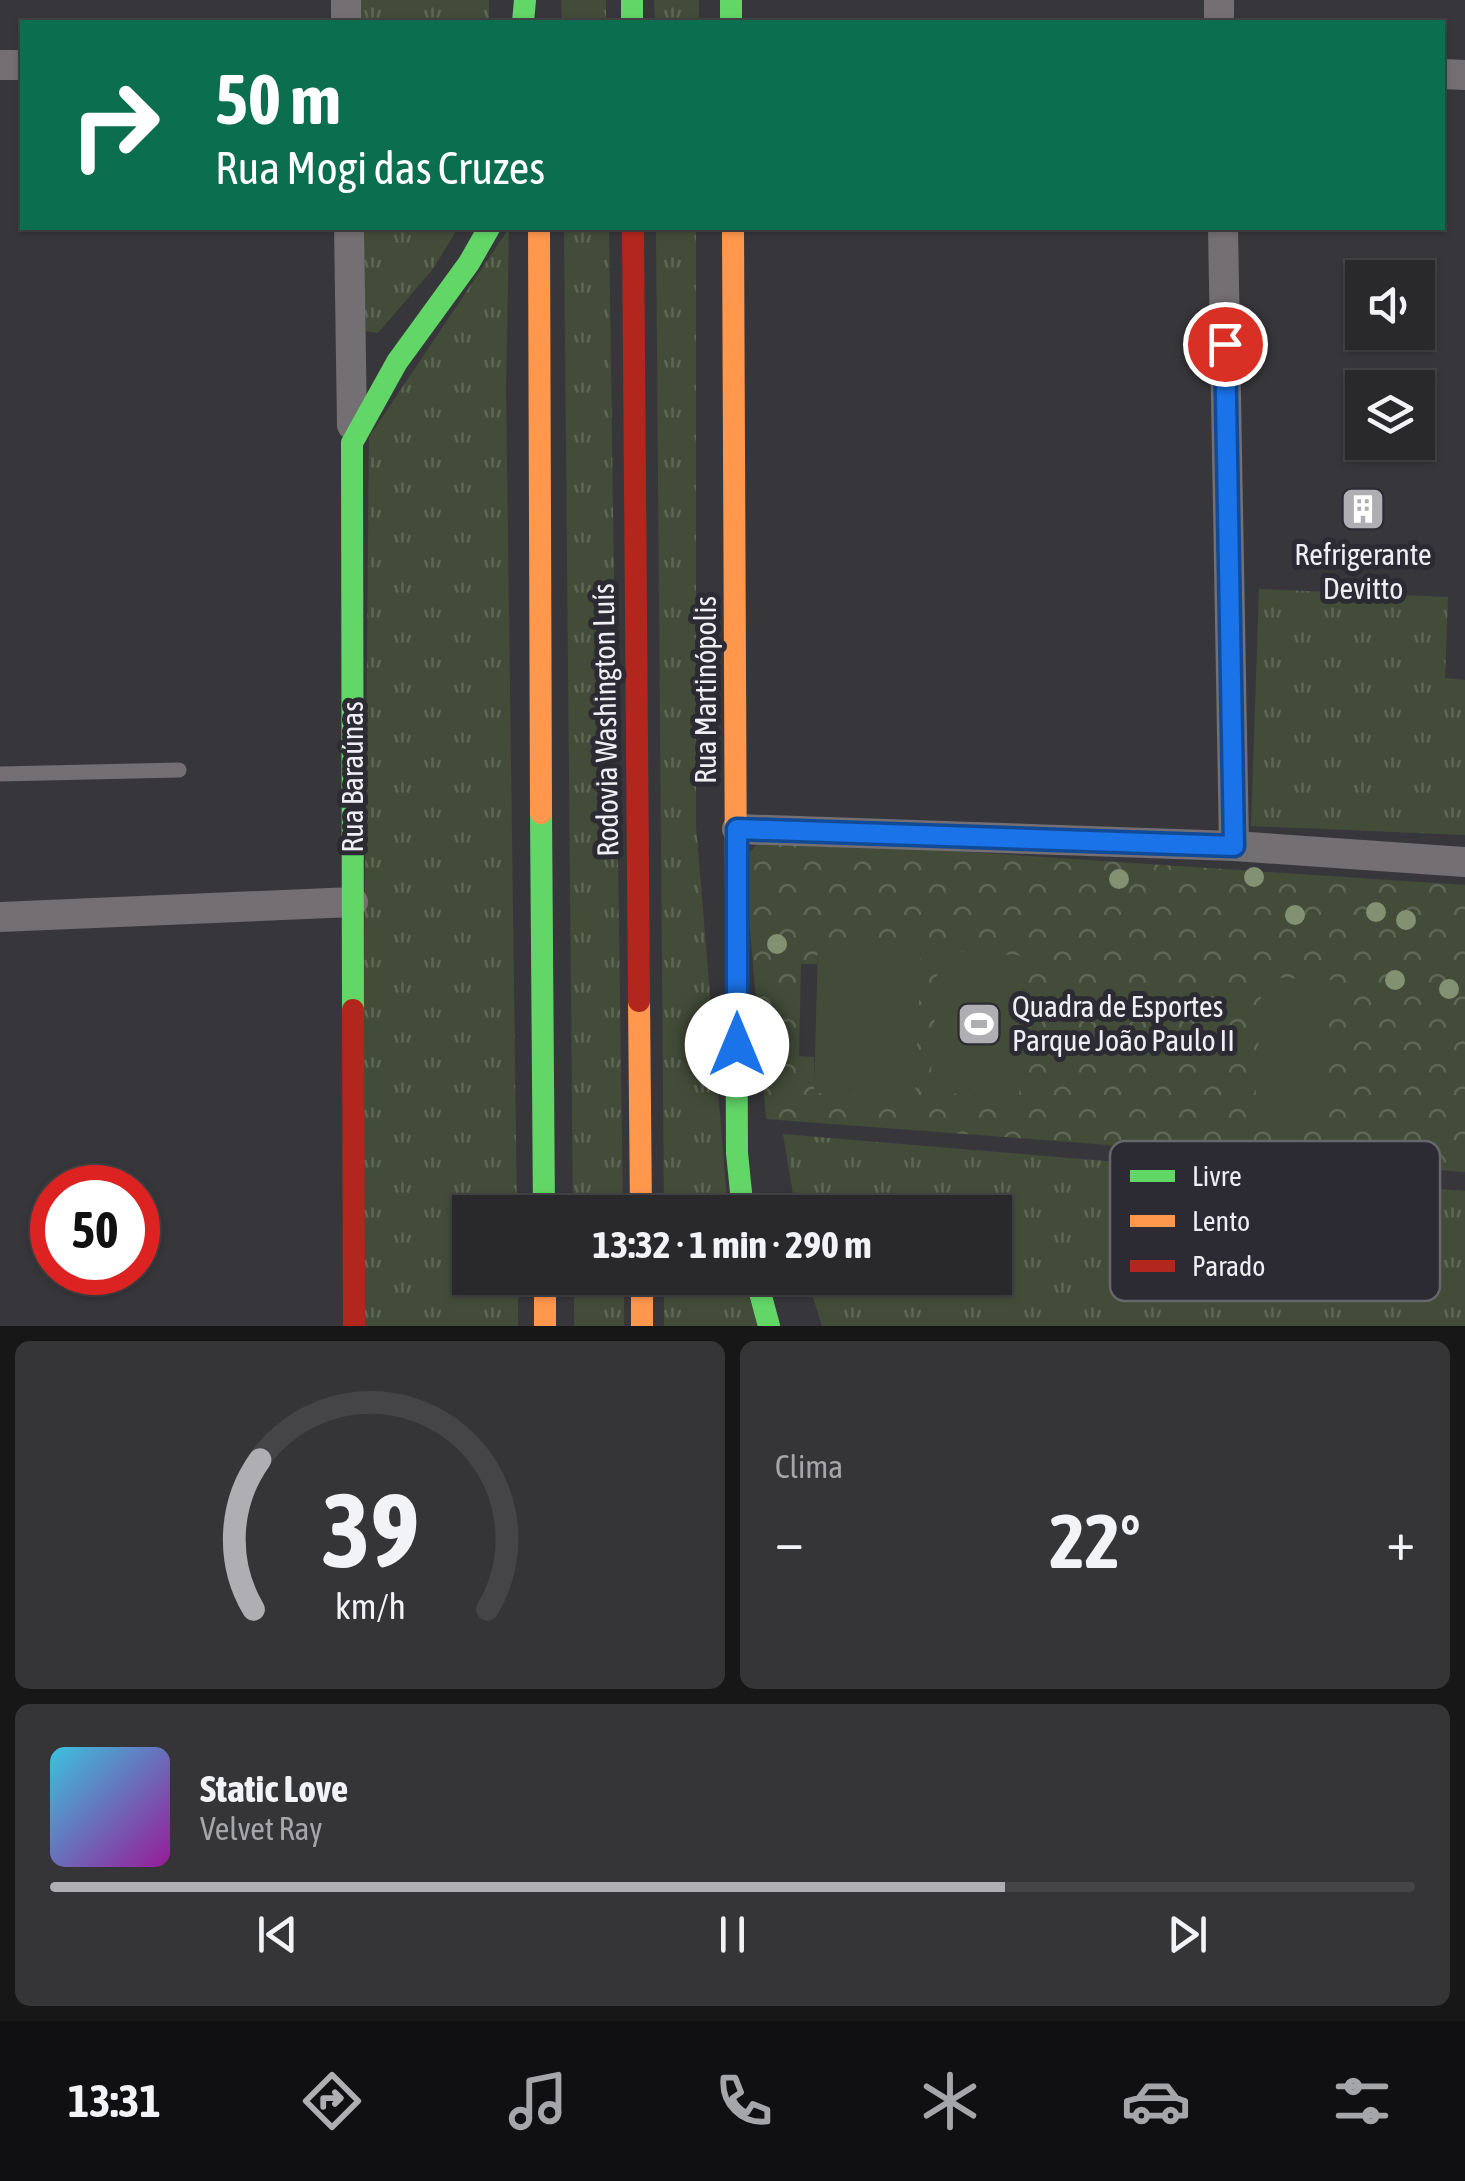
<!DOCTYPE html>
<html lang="pt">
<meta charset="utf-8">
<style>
:root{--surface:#29292c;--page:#353538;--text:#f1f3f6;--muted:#a5a6a9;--line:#454548;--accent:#aeaeb3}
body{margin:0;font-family:"Asap Condensed",sans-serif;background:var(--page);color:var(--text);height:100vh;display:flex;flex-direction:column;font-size:38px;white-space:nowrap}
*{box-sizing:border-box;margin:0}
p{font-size:32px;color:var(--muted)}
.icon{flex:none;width:55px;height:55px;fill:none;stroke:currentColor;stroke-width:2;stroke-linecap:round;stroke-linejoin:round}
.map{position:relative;height:1326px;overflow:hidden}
.sheet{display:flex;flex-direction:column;gap:15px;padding:15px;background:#171718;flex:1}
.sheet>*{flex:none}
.hud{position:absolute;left:20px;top:20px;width:1425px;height:210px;border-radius:0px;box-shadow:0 2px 8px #0004,0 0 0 2px var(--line);background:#0b6e4f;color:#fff;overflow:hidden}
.fabs{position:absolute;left:1345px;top:260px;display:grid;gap:20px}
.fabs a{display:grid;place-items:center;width:90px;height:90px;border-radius:0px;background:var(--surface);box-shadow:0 2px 8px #0004,0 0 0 2px var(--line);font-size:50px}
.speed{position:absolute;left:30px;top:1165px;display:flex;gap:20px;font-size:50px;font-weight:700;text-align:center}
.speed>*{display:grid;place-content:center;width:130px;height:130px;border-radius:50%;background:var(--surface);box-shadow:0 2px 8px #0004,0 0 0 2px var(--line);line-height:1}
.speed .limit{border:15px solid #d22;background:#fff;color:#111}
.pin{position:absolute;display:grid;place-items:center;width:85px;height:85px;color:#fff;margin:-42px;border:5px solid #fff;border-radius:50%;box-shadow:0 2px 10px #0007}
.me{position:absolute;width:110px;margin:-55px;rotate:0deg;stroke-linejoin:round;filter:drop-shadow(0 0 8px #0008)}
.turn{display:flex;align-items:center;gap:35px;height:210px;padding:0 30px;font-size:45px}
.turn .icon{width:130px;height:130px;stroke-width:2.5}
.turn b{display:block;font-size:70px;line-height:85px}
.big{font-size:75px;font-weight:700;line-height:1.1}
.sheet .widget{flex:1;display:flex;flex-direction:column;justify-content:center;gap:15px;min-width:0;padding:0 35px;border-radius:15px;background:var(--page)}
.sheet .dial{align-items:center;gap:0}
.dial svg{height:260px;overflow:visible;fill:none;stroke:var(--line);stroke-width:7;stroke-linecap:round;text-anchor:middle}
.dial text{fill:var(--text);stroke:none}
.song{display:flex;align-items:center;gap:30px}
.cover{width:120px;height:120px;border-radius:15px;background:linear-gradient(135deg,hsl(190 70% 55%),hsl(300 70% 35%))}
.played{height:10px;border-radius:5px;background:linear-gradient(90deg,var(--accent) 70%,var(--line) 70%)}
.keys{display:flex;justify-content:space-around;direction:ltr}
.heat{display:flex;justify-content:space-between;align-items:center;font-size:55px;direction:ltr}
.sheet .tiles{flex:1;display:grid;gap:15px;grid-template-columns:1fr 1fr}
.widget:last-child{grid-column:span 2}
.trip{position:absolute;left:452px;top:1195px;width:560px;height:100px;border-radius:0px;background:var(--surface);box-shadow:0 2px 8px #0004,0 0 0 2px var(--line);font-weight:700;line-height:100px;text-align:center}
.tab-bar{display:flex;height:160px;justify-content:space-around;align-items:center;background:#101012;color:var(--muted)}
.tab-bar .icon{width:70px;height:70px}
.tab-bar .current{color:var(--accent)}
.tab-bar b{font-size:45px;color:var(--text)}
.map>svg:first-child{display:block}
.grass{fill:url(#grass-tufts)}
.park{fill:url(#park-crowns);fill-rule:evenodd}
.garden{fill:#434c39}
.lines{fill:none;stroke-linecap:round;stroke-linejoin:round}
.lane{stroke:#736f72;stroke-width:15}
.street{stroke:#736f72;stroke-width:30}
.fast{stroke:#63d668;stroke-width:22}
.slow{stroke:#ff974d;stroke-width:22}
.jam{stroke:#b3261e;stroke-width:22}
.tree{fill:#829171}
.route-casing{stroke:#114b97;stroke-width:25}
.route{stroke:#1a73e8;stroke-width:18}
.labels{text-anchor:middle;stroke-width:10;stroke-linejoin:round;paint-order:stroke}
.poi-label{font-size:30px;fill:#eeeef3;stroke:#2c2b33}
.street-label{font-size:30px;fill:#eeeef3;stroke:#2c2b33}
.key{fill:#2c2b33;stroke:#66666d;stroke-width:2.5}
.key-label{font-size:28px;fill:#eeeef3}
</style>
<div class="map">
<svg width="1465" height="1326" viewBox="0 0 1465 1326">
<defs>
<pattern id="grass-tufts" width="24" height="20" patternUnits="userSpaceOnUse" patternTransform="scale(2.5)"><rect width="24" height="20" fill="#434c39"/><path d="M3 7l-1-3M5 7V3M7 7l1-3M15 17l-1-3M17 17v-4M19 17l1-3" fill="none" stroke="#5e6656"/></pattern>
<pattern id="park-crowns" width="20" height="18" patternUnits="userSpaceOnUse" patternTransform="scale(2.5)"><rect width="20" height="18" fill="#434c39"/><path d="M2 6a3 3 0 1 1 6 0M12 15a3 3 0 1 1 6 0" fill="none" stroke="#5e6656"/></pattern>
</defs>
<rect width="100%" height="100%" fill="#37373b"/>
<path class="grass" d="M359,0H489V22H360Z
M561,0H606V22H562Z
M654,0H699V22H655Z
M362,228H458L433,269L378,333L364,331Z
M509,228L506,389L517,1212H470V1278H518V1326H361L369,437Z
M564,228H609L623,1212H573Z
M656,228H696V825L728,1212H664Z
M1259,589L1448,597L1445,678L1465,680V835L1251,826Z
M783,1134L1465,1191V1326H822L807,1278H995V1212H796Z
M574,1278H624V1326H574Z
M664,1278H743L758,1326H664Z"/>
<path class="park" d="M772,839L1465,885V1172L766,1119L744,859L759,842ZM818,947L815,1093L814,1057L799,1056L801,964H817Z"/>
<path class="garden" d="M818,946L921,951L915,1097L814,1093Z
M939,950L1028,956L1019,1098L930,1092Z
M1262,977L1332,980L1321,1131L1254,1126Z"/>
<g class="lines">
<path class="lane" d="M0,774L179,770"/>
<path class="street" d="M346,0V22
M1219,0V22
M0,65H22
M1442,74L1465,75
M349,228L352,425
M1223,228L1234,846
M737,829L1234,846L1465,862
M0,917L353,902"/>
<path class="fast" d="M632,0V22
M731,0V22
M523,22L525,0
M352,443L353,1010
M352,443L397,362L469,263L489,228
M541,813L544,1212
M736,893L737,1153L743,1212
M756,1278L769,1326"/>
<path class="slow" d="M539,228L541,813
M733,228L736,893
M639,1001L641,1212
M545,1278V1326
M642,1278V1326"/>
<path class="jam" d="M633,228L639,1001
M353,1010L354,1326"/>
</g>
<g class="tree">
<circle cx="1254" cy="877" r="10"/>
<circle cx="1119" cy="879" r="10"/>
<circle cx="1376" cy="912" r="10"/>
<circle cx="1295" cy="915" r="10"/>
<circle cx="1406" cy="920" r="10"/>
<circle cx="777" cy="944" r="10"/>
<circle cx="1395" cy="980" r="10"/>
<circle cx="1449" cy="989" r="10"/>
</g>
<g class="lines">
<defs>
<path id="route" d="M737,1045V829L1234,846L1225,344"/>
</defs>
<use href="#route" class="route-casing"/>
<use href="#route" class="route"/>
</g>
<defs>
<symbol id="building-square" viewBox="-11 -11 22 22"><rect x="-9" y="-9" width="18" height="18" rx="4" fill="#aeaeb3" stroke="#2c2b33"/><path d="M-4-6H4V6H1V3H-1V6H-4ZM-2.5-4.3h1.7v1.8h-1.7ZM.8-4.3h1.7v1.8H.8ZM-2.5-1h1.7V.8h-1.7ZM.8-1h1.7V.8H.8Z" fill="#fff"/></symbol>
<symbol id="stadium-square" viewBox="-11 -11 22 22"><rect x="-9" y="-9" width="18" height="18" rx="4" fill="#aeaeb3" stroke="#2c2b33"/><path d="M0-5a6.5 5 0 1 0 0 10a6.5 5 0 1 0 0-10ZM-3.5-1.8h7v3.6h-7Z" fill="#fff"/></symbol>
</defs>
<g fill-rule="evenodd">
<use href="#building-square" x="1338" y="484" width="50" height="50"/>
<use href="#stadium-square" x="954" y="999" width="50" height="50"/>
</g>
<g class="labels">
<g class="poi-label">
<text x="1363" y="565">Refrigerante<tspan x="1363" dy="34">Devitto</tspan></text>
<text x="1012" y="1017" text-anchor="start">Quadra de Esportes<tspan x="1012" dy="34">Parque João Paulo II</tspan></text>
</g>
<g class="street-label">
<text transform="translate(706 690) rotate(-90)" y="10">Rua Martinópolis</text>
<text transform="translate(606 720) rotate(-91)" y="10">Rodovia Washington Luís</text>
<text transform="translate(353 777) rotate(-90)" y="10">Rua Baraúnas</text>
</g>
</g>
<rect x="1110" y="1141" width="330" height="160" rx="15" class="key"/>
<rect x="1130" y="1170" width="45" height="12" fill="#63d668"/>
<rect x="1130" y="1215" width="45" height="12" fill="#ff974d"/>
<rect x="1130" y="1260" width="45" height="12" fill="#b3261e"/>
<g class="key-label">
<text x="1192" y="1186">Livre</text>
<text x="1192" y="1231">Lento</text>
<text x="1192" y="1276">Parado</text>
</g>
</svg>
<div class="fabs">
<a><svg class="icon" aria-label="sound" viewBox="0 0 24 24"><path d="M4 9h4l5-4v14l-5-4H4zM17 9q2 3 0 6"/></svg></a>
<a><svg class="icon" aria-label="layers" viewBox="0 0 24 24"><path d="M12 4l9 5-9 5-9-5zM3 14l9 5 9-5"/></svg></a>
</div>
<div class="speed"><div class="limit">50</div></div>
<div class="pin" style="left:1225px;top:344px;background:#d93025"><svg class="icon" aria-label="arrive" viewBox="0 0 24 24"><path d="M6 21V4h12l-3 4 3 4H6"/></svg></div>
<svg class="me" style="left:737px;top:1045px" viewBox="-20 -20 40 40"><circle r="19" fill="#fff"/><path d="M0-13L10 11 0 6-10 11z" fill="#1a73e8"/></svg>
<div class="trip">13:32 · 1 min · 290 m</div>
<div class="hud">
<div class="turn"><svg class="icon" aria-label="right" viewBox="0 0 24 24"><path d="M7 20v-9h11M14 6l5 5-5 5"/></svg><div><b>50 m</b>Rua Mogi das Cruzes</div></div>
</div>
</div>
<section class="sheet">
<div class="tiles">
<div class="widget dial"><svg viewBox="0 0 100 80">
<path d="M14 69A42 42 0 1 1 86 69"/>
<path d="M14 69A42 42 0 0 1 16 23" stroke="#aeaeb3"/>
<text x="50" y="56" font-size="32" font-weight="700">39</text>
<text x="50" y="72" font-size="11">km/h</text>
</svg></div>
<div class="widget"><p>Clima</p>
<div class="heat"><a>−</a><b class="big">22°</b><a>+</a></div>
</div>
<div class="widget">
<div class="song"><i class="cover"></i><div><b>Static Love</b><p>Velvet Ray</p></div></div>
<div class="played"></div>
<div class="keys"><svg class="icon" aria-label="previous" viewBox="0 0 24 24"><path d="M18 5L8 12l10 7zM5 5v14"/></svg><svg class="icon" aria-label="pause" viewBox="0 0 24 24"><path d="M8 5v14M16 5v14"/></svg><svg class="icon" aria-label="next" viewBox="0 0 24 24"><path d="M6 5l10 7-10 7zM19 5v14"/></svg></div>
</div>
</div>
</section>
<nav class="tab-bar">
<b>13:31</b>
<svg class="icon current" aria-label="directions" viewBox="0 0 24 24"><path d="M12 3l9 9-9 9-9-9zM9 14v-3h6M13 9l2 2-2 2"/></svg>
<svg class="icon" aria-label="music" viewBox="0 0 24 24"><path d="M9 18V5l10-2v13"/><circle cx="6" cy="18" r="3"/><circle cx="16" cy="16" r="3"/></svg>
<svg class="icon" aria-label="phone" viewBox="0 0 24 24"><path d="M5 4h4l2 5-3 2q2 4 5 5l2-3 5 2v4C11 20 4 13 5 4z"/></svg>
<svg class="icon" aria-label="climate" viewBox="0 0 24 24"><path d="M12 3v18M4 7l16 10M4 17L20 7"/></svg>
<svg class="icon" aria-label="car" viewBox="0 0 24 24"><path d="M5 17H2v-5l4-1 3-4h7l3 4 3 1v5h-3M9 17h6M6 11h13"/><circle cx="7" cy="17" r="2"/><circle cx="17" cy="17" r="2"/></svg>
<svg class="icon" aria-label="filters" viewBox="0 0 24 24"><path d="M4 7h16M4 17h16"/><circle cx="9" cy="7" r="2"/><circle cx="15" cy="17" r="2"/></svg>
</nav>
